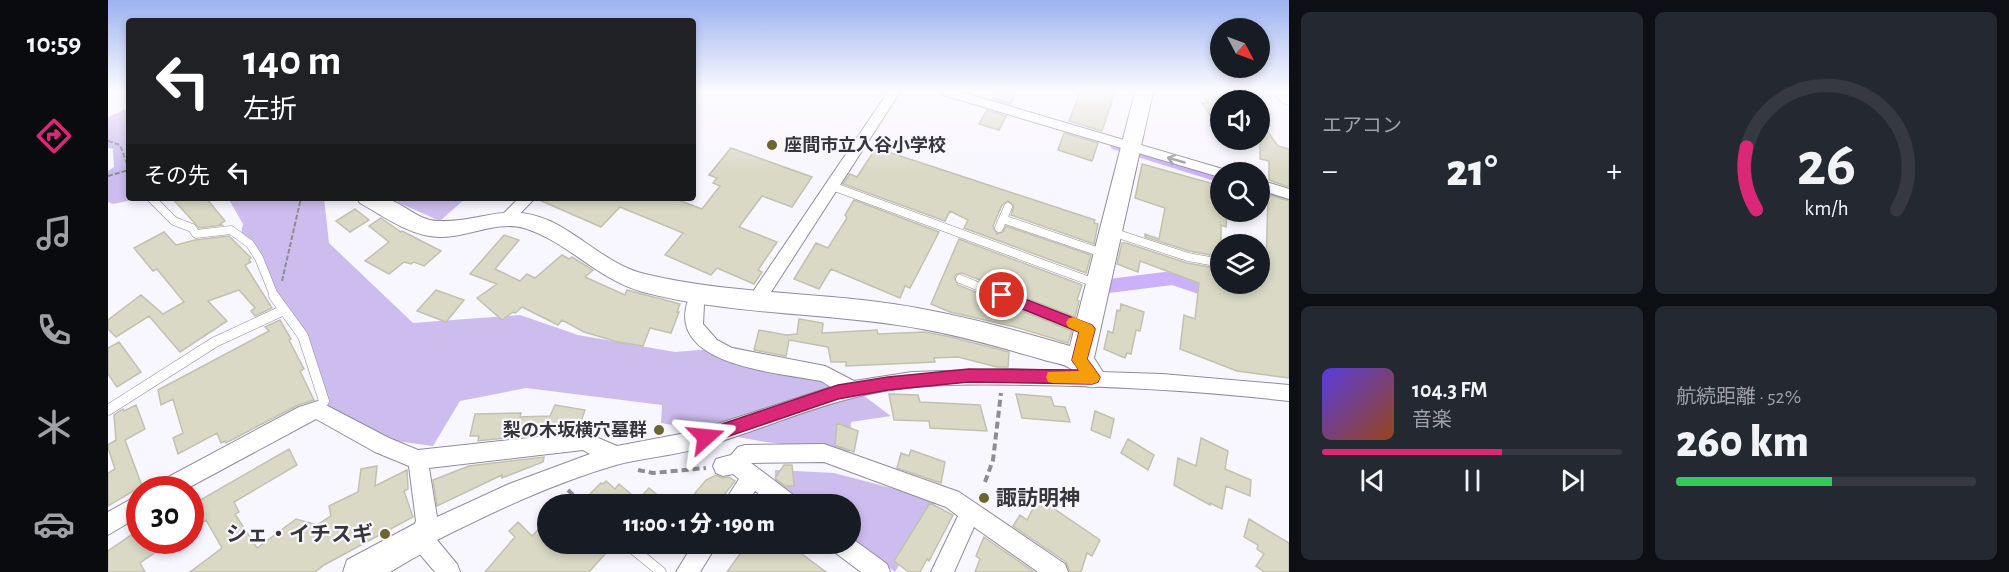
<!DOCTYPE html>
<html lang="ja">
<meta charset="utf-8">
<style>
:root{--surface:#171b24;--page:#242831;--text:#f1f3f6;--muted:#9ea1a6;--line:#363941;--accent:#db2777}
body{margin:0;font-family:"Alegreya Sans","Noto Sans JP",sans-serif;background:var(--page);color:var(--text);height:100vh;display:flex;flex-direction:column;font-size:22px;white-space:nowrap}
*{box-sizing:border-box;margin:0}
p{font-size:20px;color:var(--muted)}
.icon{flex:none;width:33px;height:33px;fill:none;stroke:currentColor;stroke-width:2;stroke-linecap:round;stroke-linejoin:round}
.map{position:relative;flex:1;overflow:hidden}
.side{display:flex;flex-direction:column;gap:12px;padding:12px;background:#0d0f14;width:720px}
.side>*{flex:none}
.top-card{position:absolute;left:18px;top:18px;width:570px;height:183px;border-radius:6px;box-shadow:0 3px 9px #0003;background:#202124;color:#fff;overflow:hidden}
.needle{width:39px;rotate:131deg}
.controls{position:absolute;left:1102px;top:18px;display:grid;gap:12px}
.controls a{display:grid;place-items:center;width:60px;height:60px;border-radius:50%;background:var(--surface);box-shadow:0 3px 9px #0003;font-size:30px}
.speed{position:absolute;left:18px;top:476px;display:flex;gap:12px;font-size:30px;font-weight:700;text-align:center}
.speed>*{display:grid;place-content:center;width:78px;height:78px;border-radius:50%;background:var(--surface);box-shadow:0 3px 9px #0003;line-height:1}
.speed .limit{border:9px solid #d22;background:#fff;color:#111}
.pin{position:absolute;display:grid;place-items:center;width:51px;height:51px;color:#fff;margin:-26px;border:3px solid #fff;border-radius:50%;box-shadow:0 2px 6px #0007}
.me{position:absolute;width:66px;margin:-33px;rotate:72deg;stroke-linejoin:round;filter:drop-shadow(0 0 4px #0008)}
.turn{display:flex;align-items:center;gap:21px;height:126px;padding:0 18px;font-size:27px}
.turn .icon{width:78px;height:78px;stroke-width:2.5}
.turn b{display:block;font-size:42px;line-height:51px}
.then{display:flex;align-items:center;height:57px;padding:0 18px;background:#0003;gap:12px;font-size:22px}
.big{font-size:45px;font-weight:800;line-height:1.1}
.side .tile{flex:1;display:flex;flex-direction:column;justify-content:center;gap:9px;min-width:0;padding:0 21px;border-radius:9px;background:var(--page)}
.side .dial{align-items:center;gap:0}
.dial svg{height:156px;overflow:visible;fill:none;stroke:var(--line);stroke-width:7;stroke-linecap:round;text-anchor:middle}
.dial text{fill:var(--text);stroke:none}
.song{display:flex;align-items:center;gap:18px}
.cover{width:72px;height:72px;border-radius:9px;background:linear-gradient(135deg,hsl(250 70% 55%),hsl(20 70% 35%))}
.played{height:6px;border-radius:3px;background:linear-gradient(90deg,var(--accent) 60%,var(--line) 60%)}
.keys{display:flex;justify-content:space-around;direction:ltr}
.heat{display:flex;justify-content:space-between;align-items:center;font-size:33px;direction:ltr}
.charge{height:9px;border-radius:4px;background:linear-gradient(90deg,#34c759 52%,var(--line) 0)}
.side .tiles{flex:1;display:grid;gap:12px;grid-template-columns:repeat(2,1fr)}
.trip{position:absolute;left:429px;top:494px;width:324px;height:60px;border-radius:30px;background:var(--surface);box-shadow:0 3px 9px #0003;font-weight:800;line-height:60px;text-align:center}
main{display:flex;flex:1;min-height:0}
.tabs{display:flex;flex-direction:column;width:108px;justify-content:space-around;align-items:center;background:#090b0e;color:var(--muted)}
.tabs .icon{width:42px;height:42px}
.tabs .current{color:var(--accent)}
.tabs b{font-size:27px;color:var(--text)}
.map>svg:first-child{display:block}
.green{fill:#cdbdee}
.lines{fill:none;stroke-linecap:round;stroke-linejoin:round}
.canal{fill:#cbb0fc;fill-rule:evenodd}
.building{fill:#dad9c6;stroke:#c2c1af;stroke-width:1.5}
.lane-far1-casing{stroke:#918c9d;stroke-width:9}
.lane-casing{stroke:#918c9d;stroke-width:11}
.street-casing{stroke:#918c9d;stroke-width:2}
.secondary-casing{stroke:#918c9d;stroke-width:2}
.primary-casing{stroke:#918c9d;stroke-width:1}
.path-far1{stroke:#8f8d94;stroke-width:2;stroke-dasharray:5 2;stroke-linecap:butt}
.path{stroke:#8f8d94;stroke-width:4;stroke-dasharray:7 4;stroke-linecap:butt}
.lane-far1{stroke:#fff;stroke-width:8}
.lane{stroke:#fff;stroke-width:10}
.street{fill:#fff;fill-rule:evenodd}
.secondary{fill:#fff;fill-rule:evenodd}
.primary{fill:#fff;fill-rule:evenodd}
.oneway{stroke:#9c9a9e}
.route{fill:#db2777;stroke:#8e194d;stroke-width:1.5}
.slow{fill:#f59e0b}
.poi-dot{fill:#696632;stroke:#f8f6fe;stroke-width:2}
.labels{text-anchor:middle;stroke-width:4.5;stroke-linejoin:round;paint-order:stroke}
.poi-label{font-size:18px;font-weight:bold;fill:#38363d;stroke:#f8f6fe;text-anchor:start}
.near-poi-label{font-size:21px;font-weight:bold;fill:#38363d;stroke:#f8f6fe;text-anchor:start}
</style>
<main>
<nav class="tabs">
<b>10:59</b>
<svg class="icon current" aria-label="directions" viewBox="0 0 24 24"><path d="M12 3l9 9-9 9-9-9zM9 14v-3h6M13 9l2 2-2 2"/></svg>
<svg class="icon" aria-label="music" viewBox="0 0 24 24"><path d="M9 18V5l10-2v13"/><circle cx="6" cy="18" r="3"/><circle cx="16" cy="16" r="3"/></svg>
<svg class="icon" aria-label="phone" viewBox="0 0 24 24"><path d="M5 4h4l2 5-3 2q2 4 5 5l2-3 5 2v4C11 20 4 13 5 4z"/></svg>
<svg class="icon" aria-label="climate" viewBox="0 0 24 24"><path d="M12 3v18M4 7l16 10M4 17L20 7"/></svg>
<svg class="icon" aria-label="car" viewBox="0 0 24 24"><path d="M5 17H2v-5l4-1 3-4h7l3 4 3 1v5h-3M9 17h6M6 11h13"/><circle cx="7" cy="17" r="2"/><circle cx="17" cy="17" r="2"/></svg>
</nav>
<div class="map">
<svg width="1181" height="572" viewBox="0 0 1181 572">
<rect width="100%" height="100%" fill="#f8f6fe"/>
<path class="green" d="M21,108V198H33L5,204L0,202V171L6,167L5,149L0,148V117Z
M120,198H216L221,243L305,323L412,315L470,335L567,352L626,347L717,367L783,416L743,422L741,452L658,442L553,423L554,405L418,388L352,401L325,446L265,438L215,405L194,339L163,292L151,258L132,238L135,224Z
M294,198H358L332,221L289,202Z
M667,470L726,473L829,500L787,572L743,540L742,504H694L667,485Z"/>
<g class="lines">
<path class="canal" d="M1009,141L1113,173V183L1004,149L1002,146Z
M1152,185L1181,193V205L1152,196Z
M1064,271L1120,290L1123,295L1120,300L1114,302L1064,285L1001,293L995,291L992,286L995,281L1001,279Z"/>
</g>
<path class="building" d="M888,92H908L903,104L885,99Z
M972,92H1007L994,131L961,121Z
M1092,92H1113V132L1094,103H1100Z
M879,110L898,116L891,130L871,124Z
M1152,121L1170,146L1181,149V187L1161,180V161L1152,159Z
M956,133L990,143L984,161L950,150Z
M623,148L704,177L684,207L654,196L631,227L669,242L650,270L654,272L646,284L609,268L603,275L557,255L575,233L512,207L493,227L429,199L565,198L594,209L612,186L605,183L609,178L601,175Z
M768,148L987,220L986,223L990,224L986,244L903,215L906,206L900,201L894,205L885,226L889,234L895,232L898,226L983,255L978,273L856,228L860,220L842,211L837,221L735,184L742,174L749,177Z
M1034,164L1113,186V212H1119L1118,227L1113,225V257L1081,251L1037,237V234L1051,239L1057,208L1027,198Z
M1160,195L1181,201V378L1129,371L1072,349L1076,315L1087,319L1091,283L1032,261L1030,272L1009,264L1014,243H1018L1079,263L1113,269V284H1152V262L1158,264Z
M64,198H98L117,221L112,224L114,225L91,228Z
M746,200L831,232L802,288L797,286L792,298L723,269L711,289L686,279L708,243L720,248L739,218L737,215Z
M247,209L261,220L242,232L228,221Z
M273,218L293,232L294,231L333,251L316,266L306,262L303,264L296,262L281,274L257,261L281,242L261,226Z
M56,232L68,245L87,240L121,236L143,258L141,260L143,262L137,265L164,308L147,316L143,311L147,308L131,290L100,301L119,321L72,352L41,316L8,337L0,329V320L33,295L55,314L76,302L49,269L45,271L26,248Z
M396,235L411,240L387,269L412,281L419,274L427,278L454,255L461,259L464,257L485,270L477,277L517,295L519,290L572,304L569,312H571L563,333L542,328L535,346L510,342L476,332L454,320L450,325L414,307L407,313L405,312L394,320L369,298L389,284L362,274Z
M851,239L974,285L969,300L971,301L967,317L854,273L849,274L846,277L850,285L964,331L960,343L907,327L842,312L823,304Z
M328,290L356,300L338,322L309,311Z
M1013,304L1036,312L1032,331L1028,330L1023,354L1019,353L1017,358L996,349L1000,331L1005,333L1009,310L1012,311Z
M691,319L715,323L714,333L769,330L770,334L817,332L843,337L901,352L900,367H889L850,357L826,358L827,362L738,366V362H723L720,347L681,340L678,356L646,350L651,330L678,335L689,334Z
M172,320L183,339L181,340L196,369L192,371L206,400L190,405L118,443L117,441L113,443L109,433L70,454L65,438L75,433L65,399L53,405L50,390L161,331L157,327Z
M11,342L33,372L9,387L0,374V348Z
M781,394L810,395L812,402L872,405L879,431L822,428L821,421L786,420Z
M908,394L943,397L946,406L957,407L962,422L914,418Z
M28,405L37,429L17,440L34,486L0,506V473L7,469L0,448V445L8,440L6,415L15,409L16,411Z
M447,405L477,410L470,430L370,441L371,436H362L367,414L413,413L412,417L442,416Z
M987,411L1006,419L1002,438L983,430Z
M729,423L750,431L746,452L727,445Z
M1093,438L1120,451L1117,469L1143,480L1142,496L1118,486L1114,509L1102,503V505L1066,485L1070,458L1088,466Z
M1020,439L1046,455L1040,470L1013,453Z
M181,449L189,465L126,502L131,512L127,514L149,548L188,519L209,525L223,516L221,506L250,492L253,469L269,466L267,486L299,470L300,489L296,491L305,517L216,565L207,572H82L114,548L98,520L82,530V506Z
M803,450L837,462L833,483L789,468L793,453L801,456Z
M436,457L435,462L394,478V475L329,506L325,480L361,466Z
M676,465H684L686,486H677L667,478Z
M608,475L614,478L621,477L627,481L609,504H578L598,480Z
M498,481L507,489L511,484L530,500L541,488L560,504H479L485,497L482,494L493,483L495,484Z
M929,501L935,504L936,502L992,540L984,556L979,553L973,572H962L958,562L905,526L912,515L919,520Z
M822,503L845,515L821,561L819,559L812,572H801L786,561Z
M1141,519L1181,543V572H1156L1148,566L1156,554L1149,549L1150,545L1136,537Z
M440,520V543H485L497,554L481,572H377L407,537L401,531L410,522L424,536Z
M32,529V540H65L32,563L37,572H0V551Z
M876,537L926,572H867L872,559L868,556Z
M640,543H679L718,572H619Z"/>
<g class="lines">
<defs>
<path id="lane-far1" d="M724,186L987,283
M43,198L66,221L84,228L88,234L123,230L142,244L151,258L167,298
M895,219L997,254
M891,228L900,207
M1004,232L1080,257L1113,263
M852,279L899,298"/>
<path id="lane" d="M166,296L195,336L216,401L210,410
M895,296L976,328
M0,410L107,342L176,310
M518,543L553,572"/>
<path id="street" d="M780,92H792L654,306L648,308L642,306L640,301L642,296Z
M833,92H853L1118,170L1120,172H1113V178L1108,176L835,95Z
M1152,180L1181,189V199L1152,190Z
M411,198H427L403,223H393L390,219Z
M591,287L597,289L599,294L596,305L595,324L609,340L624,348L717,366L746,381L804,372L903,369L1054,374L1181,385V401C1094,391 1006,386 919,385C865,384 809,383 756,395C699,408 645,433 588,449C562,456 535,458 508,465C446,483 387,511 329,540L349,564L352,572H327L304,545L301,537L308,521L301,466L267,452L208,419L78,489H48L51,482L191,407L210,401L281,438L310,450L476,432L509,446L588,431L723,387L713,381C668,372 545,365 585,289ZM475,450L482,454L401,484L329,517L321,468Z
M716,444L851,492L957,564L960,572H930L866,527L846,572H823L850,516L838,507L716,462L643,463L688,497L692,504H664L647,491L639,504H615L631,479L625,474L615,476L608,473L605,466L608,459L623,455L630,447L637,445Z
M32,494V516L0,535V512Z
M742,537L779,564L782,572H753L725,551L722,543H742Z
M586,543H610L592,572H568Z"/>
<path id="secondary" d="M1027,92H1045L986,358L998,377L994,385C972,393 977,378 963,369C956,363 941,362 933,359C894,348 854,336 814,329C722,312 626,316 535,292C490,280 459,241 416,228C388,220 359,238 331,237C302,236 277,217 252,203L249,198C258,198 269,196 277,198C296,203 308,220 330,221C374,223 396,201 442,221C474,236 502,266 537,274C611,292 688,292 763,301C831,309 897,327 962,346Z
M312,521L323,526L328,537L323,548L282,572H235L239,560Z"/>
<path id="primary" d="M1165,92H1181V105L1174,103Z"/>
</defs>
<use href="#lane-far1" class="lane-far1-casing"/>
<use href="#lane" class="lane-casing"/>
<use href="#street" class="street-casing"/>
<use href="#secondary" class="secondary-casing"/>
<use href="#primary" class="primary-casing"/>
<path class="path-far1" d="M0,141L12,145L21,169
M0,176L21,170
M174,281L193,198"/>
<path class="path" d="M530,470L545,473L598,468
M877,482L885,460L893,393
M460,490L474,504"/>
<use href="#lane-far1" class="lane-far1"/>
<use href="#lane" class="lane"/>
<use href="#street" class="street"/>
<use href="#secondary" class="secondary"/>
<use href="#primary" class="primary"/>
</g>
<defs><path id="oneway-shaft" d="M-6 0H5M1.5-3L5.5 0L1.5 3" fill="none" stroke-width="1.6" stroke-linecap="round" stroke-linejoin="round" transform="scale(1.5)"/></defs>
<use class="oneway" href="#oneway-shaft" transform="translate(1068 160) rotate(-164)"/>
<linearGradient id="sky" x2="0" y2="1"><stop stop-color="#9cb2f0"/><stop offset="0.53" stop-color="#fcfbff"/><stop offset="1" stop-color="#fcfbff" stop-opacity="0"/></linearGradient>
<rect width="1181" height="172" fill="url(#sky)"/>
<path class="route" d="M894,290L984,325L987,329L979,359L992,377L990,382L984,384L861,382L780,390L730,399L598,444L593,442L590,437L593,431L730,385L780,377L861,369L971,370L964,360L971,332L890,299L888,295L890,292Z"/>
<path class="slow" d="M965,317L984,325L987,329L979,359L992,377L990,382L984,384L945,383L940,382L938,377L940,372L971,371L964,360L971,332L960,327L958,323L960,319Z"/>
<g class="poi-dot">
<circle cx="664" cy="145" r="6"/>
<circle cx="551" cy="430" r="6"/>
<circle cx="876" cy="498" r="6"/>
<circle cx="277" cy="534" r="6"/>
</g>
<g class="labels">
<g class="poi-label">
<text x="676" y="151">座間市立入谷小学校</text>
<text x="539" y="436" text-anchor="end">梨の木坂横穴墓群</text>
</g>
<g class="near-poi-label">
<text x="888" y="505">諏訪明神</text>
<text x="265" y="541" text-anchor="end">シェ・イチスギ</text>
</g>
</g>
</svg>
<div class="controls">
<a><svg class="needle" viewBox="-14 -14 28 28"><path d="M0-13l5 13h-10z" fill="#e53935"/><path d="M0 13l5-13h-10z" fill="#9ea1a6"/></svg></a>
<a><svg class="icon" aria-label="sound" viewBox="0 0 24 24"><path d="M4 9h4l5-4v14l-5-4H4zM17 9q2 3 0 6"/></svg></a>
<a><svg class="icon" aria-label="search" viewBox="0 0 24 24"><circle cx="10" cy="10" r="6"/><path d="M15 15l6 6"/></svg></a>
<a><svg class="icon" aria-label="layers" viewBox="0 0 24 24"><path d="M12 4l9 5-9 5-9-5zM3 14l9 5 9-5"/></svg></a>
</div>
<div class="speed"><div class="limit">30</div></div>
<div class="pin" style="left:894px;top:295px;background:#d93025"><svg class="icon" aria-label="arrive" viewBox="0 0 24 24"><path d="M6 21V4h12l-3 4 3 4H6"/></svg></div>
<svg class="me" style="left:598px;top:437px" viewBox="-20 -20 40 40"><path d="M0-17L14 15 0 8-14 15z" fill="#db2777" stroke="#fff" stroke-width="4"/></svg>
<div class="trip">11:00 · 1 分 · 190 m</div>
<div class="top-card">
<div class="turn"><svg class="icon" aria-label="left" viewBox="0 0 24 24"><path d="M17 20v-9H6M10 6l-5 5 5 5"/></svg><div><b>140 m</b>左折</div></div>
<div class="then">その先<svg class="icon" aria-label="left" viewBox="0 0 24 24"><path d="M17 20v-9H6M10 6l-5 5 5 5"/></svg></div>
</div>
</div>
<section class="side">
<div class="tiles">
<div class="tile"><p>エアコン</p>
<div class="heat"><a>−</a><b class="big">21°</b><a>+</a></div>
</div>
<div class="tile dial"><svg viewBox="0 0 100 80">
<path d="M14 69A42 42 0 1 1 86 69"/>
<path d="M14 69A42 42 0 0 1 9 37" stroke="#db2777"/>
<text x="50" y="56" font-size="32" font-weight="700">26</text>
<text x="50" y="72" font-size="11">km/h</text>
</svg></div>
<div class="tile">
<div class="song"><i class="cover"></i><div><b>104.3 FM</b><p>音楽</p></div></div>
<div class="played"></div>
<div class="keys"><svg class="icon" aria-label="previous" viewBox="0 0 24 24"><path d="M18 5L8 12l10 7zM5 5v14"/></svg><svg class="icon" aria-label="pause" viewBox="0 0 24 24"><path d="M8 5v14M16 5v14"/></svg><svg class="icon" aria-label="next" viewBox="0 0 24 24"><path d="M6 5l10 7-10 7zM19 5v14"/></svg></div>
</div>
<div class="tile"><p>航続距離 · 52%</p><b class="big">260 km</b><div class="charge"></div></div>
</div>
</section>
</main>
